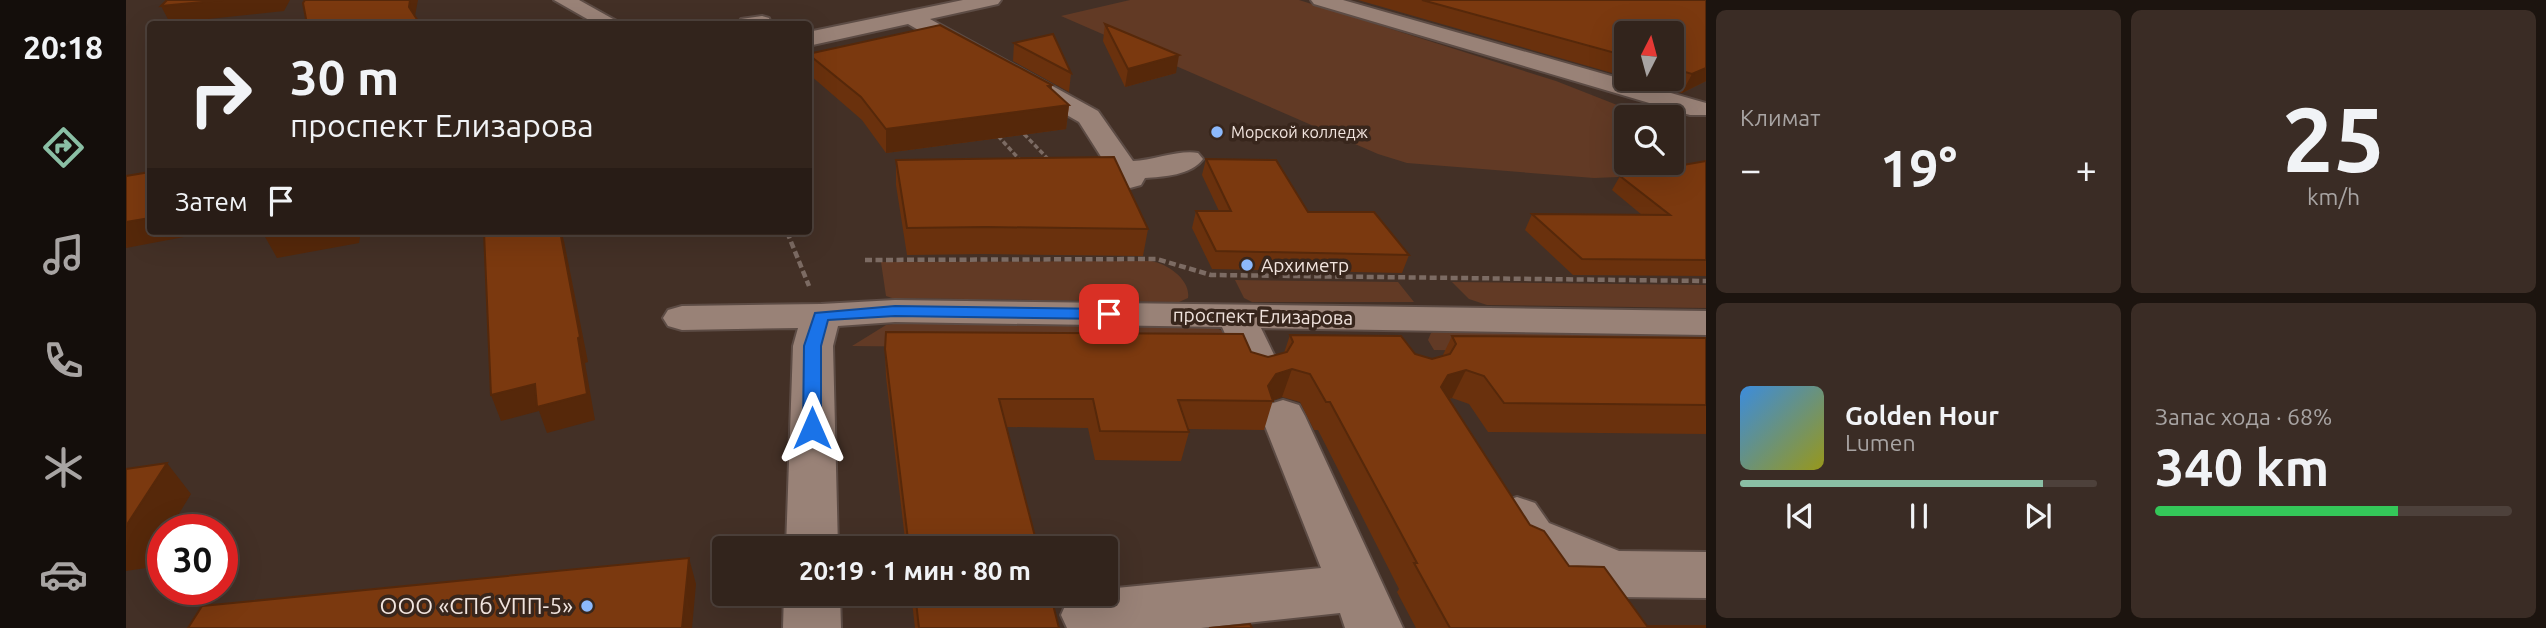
<!DOCTYPE html>
<html lang="ru">
<meta charset="utf-8">
<style>
:root{--surface:#32241c;--page:#3a2c25;--text:#f1f3f6;--muted:#a8a4a3;--line:#4d413b;--accent:#8abfa5}
body{margin:0;font-family:Ubuntu,sans-serif;background:var(--page);color:var(--text);height:100vh;display:flex;flex-direction:column;font-size:26px;white-space:nowrap}
*{box-sizing:border-box;margin:0}
p{font-size:23px;color:var(--muted)}
.icon{flex:none;width:38px;height:38px;fill:none;stroke:currentColor;stroke-width:2;stroke-linecap:round;stroke-linejoin:round}
.map{position:relative;flex:1;overflow:hidden}
.panel{display:flex;flex-direction:column;gap:10px;padding:10px;background:#1c140f;width:840px}
.panel>*{flex:none}
.guide{position:absolute;left:21px;top:21px;width:665px;height:214px;border-radius:7px;box-shadow:0 7px 28px #0002,0 0 0 2px var(--line);background:#32241c;color:var(--text);overflow:hidden}
.needle{width:46px;rotate:6deg}
.controls{position:absolute;left:1488px;top:21px;display:grid;gap:14px}
.controls a{display:grid;place-items:center;width:70px;height:70px;border-radius:7px;background:var(--surface);box-shadow:0 7px 28px #0002,0 0 0 2px var(--line);font-size:35px}
.speed{position:absolute;left:21px;top:514px;display:flex;gap:14px;font-size:35px;font-weight:700;text-align:center}
.speed>*{display:grid;place-content:center;width:91px;height:91px;border-radius:50%;background:var(--surface);box-shadow:0 7px 28px #0002,0 0 0 2px var(--line);line-height:1}
.speed .limit{border:10px solid #d22;background:#fff;color:#111}
.pin{position:absolute;display:grid;place-items:center;width:60px;height:60px;color:#fff;margin:-30px;border-radius:14px;box-shadow:0 4px 10px #0006}
.me{position:absolute;width:77px;margin:-38px;rotate:0deg;stroke-linejoin:round;filter:drop-shadow(0 0 5px #0008)}
.turn{display:flex;align-items:center;gap:24px;height:147px;padding:0 28px;font-size:32px}
.turn .icon{width:91px;height:91px;stroke-width:2.5}
.turn b{display:block;font-size:49px;line-height:60px}
.then{display:flex;align-items:center;height:66px;padding:0 28px;background:#0003;gap:14px;font-size:26px}
.big{font-size:52px;font-weight:700;line-height:1.1}
.panel .tile{flex:1;display:flex;flex-direction:column;justify-content:center;gap:10px;min-width:0;padding:0 24px;border-radius:10px;background:var(--page)}
.panel .dial{align-items:center;gap:0}
.dial b{font-size:91px;line-height:1}
.song{display:flex;align-items:center;gap:21px}
.cover{width:84px;height:84px;border-radius:10px;background:linear-gradient(135deg,hsl(210 70% 55%),hsl(60 70% 35%))}
.played{height:7px;border-radius:4px;background:linear-gradient(90deg,var(--accent) 85%,var(--line) 85%)}
.keys{display:flex;justify-content:space-around;direction:ltr}
.heat{display:flex;justify-content:space-between;align-items:center;font-size:38px;direction:ltr}
.charge{height:10px;border-radius:5px;background:linear-gradient(90deg,#34c759 68%,var(--line) 0)}
.panel .tiles{flex:1;display:grid;gap:10px;grid-template-columns:repeat(2,1fr)}
.trip{position:absolute;left:586px;top:536px;width:406px;height:70px;border-radius:7px;background:var(--surface);box-shadow:0 7px 28px #0002,0 0 0 2px var(--line);font-weight:700;line-height:70px;text-align:center}
main{display:flex;flex:1;min-height:0}
.menu{display:flex;flex-direction:column;width:126px;justify-content:space-around;align-items:center;background:#140e0b;color:var(--muted)}
.menu .icon{width:49px;height:49px}
.menu .active{color:var(--accent)}
.menu b{font-size:32px;color:var(--text)}
.map>svg:first-child{display:block}
.green{fill:#623a25}
.lines{fill:none;stroke-linecap:round;stroke-linejoin:round}
.minor-casing{stroke:#5d4c45;stroke-width:4}
.path-far1{stroke:#7c6b63;stroke-width:3.5;stroke-dasharray:5 2.5;stroke-linecap:butt}
.path{stroke:#7c6b63;stroke-width:4.5;stroke-dasharray:7 3.5;stroke-linecap:butt}
.minor{fill:#998277;fill-rule:evenodd}
.wall{fill:#6a310d}
.shaded-wall{fill:#56280a}
.building{fill:#7b390f;stroke:#56280a;stroke-width:2}
.route{fill:#1a73e8;stroke:#114b97;stroke-width:2}
.poi-dot{fill:#8cb9fc;stroke:#38261c;stroke-width:2.5}
.labels{text-anchor:middle;stroke-width:7;stroke-linejoin:round;paint-order:stroke}
.far-poi-label{font-size:16px;fill:#f1e4de;stroke:#38261c;text-anchor:start}
.poi-label{font-size:19px;fill:#f1e4de;stroke:#38261c;text-anchor:start}
.street-label{font-size:19px;fill:#f1e4de;stroke:#38261c}
.near-poi-label{font-size:23px;fill:#f1e4de;stroke:#38261c;text-anchor:end}
</style>
<main>
<nav class="menu">
<b>20:18</b>
<svg class="icon active" aria-label="directions" viewBox="0 0 24 24"><path d="M12 3l9 9-9 9-9-9zM9 14v-3h6M13 9l2 2-2 2"/></svg>
<svg class="icon" aria-label="music" viewBox="0 0 24 24"><path d="M9 18V5l10-2v13"/><circle cx="6" cy="18" r="3"/><circle cx="16" cy="16" r="3"/></svg>
<svg class="icon" aria-label="phone" viewBox="0 0 24 24"><path d="M5 4h4l2 5-3 2q2 4 5 5l2-3 5 2v4C11 20 4 13 5 4z"/></svg>
<svg class="icon" aria-label="climate" viewBox="0 0 24 24"><path d="M12 3v18M4 7l16 10M4 17L20 7"/></svg>
<svg class="icon" aria-label="car" viewBox="0 0 24 24"><path d="M5 17H2v-5l4-1 3-4h7l3 4 3 1v5h-3M9 17h6M6 11h13"/><circle cx="7" cy="17" r="2"/><circle cx="17" cy="17" r="2"/></svg>
</nav>
<div class="map">
<svg width="1580" height="628" viewBox="0 0 1580 628">
<rect width="100%" height="100%" fill="#433026"/>
<path class="green" d="M1004,0H1173L1430,81L1509,112L1515,117H1500V163H1532L1492,177L1468,178L1281,163L1252,154L935,16Z
M1025,261C1042,264 1065,280 1062,298L1053,302L766,298L760,296L755,262Z
M1109,280L1272,282L1288,302H1126L1118,298Z
M1326,282L1580,285V308L1361,305L1343,299Z
M781,322L1081,326C1098,329 1104,334 1111,350L726,346L760,325Z
M1315,329L1580,333V354L1308,350L1302,340L1305,333Z"/>
<g class="lines">
<defs>
<path id="minor" d="M428,0H453L496,24H470Z
M837,0H875L872,4L804,19L972,111L1007,161C1027,160 1056,149 1072,153L1077,159C1066,175 1037,177 1019,178L1015,185L1004,188L993,185L953,122L782,24L682,46V32Z
M1185,0H1217L1580,103V115H1564L1188,4Z
M636,16L643,18L645,24H612L615,19Z
M769,300L1580,311V335L1135,328L1155,369L1149,379L1134,383L1119,379L1096,327L769,322L712,326L707,346L712,548H660L667,346L672,328L556,330L542,326L537,318L542,310L556,306L695,304Z
M1157,400L1173,405L1179,416L1277,628H1219L1214,613L1075,628H941L935,615L943,597L954,593H980V589L1195,568L1135,416L1141,405Z
M1391,497L1409,503L1423,523L1493,551L1580,552V598L1491,597L1472,590L1387,553L1366,517L1373,503Z
M658,593H714L715,628H657Z"/>
</defs>
<use href="#minor" class="minor-casing"/>
<path class="path-far1" d="M898,134L924,161
M872,136L894,160
M661,231L662,234"/>
<path class="path" d="M661,232L683,286
M739,260L1031,259L1085,275L1580,281"/>
<use href="#minor" class="minor"/>
</g>
<path class="wall" d="M1232,0H1580V81L1556,93L1506,79H1545V33H1500V77Z
M979,24L1050,73L999,87L977,41Z
M888,43L945,73L943,92L887,61Z
M682,54L926,90L943,105L940,129L760,153L736,120L684,75Z
M1080,159L1182,212L1283,255L1276,273L1086,269L1066,228L1070,211H1093L1076,175Z
M770,160L1022,229L1017,256L858,254L781,255L770,185Z
M1580,161V276L1447,275L1399,230L1406,214L1516,215L1486,190L1494,176Z
M1164,335L1289,354L1306,359L1316,357L1326,336L1580,338V434L1362,432L1343,404L1326,398L1323,399L1404,525L1443,566L1521,626L1580,628H1290L1271,592L1273,589L1192,430H1188L1174,402L1156,397L1147,400L1138,430L1061,429L1063,432L1055,461L969,460L962,428L880,427L912,548H780L760,377L759,349L1125,352L1142,357L1158,353Z
M785,593H924L933,628H789Z"/>
<path class="shaded-wall" d="M97,0H164L158,11L44,23L35,6Z
M284,0H292L288,21L283,7Z
M1053,55L1050,73L999,87L1002,69Z
M1580,68V81L1556,93L1566,74Z
M926,85L924,108L943,105L940,129L760,153V129Z
M24,218V231H80L79,233L0,248V222Z
M160,231H235L233,243L151,258L138,235Z
M434,231H435L438,241L462,362L459,363L469,420L421,433L413,411L375,421L365,395Z
M1166,369L1156,397L1145,401L1142,386L1150,374Z
M1340,370L1326,398L1308,403L1315,387L1322,375Z
M41,463L65,494L43,530H37V540L20,568L0,571V526Z
M563,558L570,584L566,628H556Z"/>
<path class="building" d="M41,0H97L35,6Z
M179,0H284L283,7L294,24H181L177,3Z
M1296,0H1580V68L1566,74L1545,68V33H1500V56Z
M979,24L1053,55L1002,69Z
M814,25L926,85L922,86L943,105L760,129L735,97L682,54Z
M927,34L945,73L888,43Z
M988,157L1022,229L860,227L781,228L770,160Z
M1080,159L1150,160L1182,212H1248L1283,255L1090,251L1070,211H1105Z
M1580,161V260L1456,259L1406,214L1544,215L1494,176Z
M24,172V218L0,222V176Z
M140,231H160L138,235Z
M365,231H434L454,337L452,338L461,394L411,407L409,384L365,395L358,232Z
M760,332L1117,334L1125,352L1142,357L1161,352L1167,342L1164,335L1275,336L1289,354L1306,359L1324,354L1330,344L1326,336L1580,338V405L1378,403L1358,376L1340,370L1322,375L1315,387L1404,525L1418,531L1443,566L1478,567L1521,626H1580V628H1324L1288,563H1291L1204,402H1200L1184,374L1166,369L1150,374L1142,386L1147,401L1052,400L1063,432L974,431L967,399H873L912,548H783L759,349Z
M41,463L0,526V469Z
M563,558L556,628H62L76,606Z
M789,593H924L933,628H793Z
M1124,624L1126,628H1083Z"/>
<path class="route" d="M769,306L983,309L991,314L983,319L769,316L702,320L695,346V428L693,432H679L677,428L678,346L689,313Z"/>
<g class="poi-dot">
<circle cx="1091" cy="132" r="7"/>
<circle cx="1121" cy="265" r="7"/>
<circle cx="461" cy="606" r="7"/>
</g>
<g class="labels">
<g class="far-poi-label">
<text x="1105" y="138">Морской колледж</text>
</g>
<g class="poi-label">
<text x="1135" y="272">Архиметр</text>
</g>
<g class="street-label">
<text transform="translate(1137 316) rotate(1)" y="7">проспект Елизарова</text>
</g>
<g class="near-poi-label">
<text x="447" y="614">ООО «СПб УПП-5»</text>
</g>
</g>
</svg>
<div class="controls">
<a><svg class="needle" viewBox="-14 -14 28 28"><path d="M0-13l5 13h-10z" fill="#e53935"/><path d="M0 13l5-13h-10z" fill="#a8a4a3"/></svg></a>
<a><svg class="icon" aria-label="search" viewBox="0 0 24 24"><circle cx="10" cy="10" r="6"/><path d="M15 15l6 6"/></svg></a>
</div>
<div class="speed"><div class="limit">30</div></div>
<div class="pin" style="left:983px;top:314px;background:#d93025"><svg class="icon" aria-label="arrive" viewBox="0 0 24 24"><path d="M6 21V4h12l-3 4 3 4H6"/></svg></div>
<svg class="me" style="left:686px;top:428px" viewBox="-20 -20 40 40"><path d="M0-17L14 15 0 8-14 15z" fill="#1a73e8" stroke="#fff" stroke-width="4"/></svg>
<div class="trip">20:19 · 1 мин · 80 m</div>
<div class="guide">
<div class="turn"><svg class="icon" aria-label="right" viewBox="0 0 24 24"><path d="M7 20v-9h11M14 6l5 5-5 5"/></svg><div><b>30 m</b>проспект Елизарова</div></div>
<div class="then">Затем<svg class="icon" aria-label="arrive" viewBox="0 0 24 24"><path d="M6 21V4h12l-3 4 3 4H6"/></svg></div>
</div>
</div>
<section class="panel">
<div class="tiles">
<div class="tile"><p>Климат</p>
<div class="heat"><a>−</a><b class="big">19°</b><a>+</a></div>
</div>
<div class="tile dial"><b>25</b><p>km/h</p></div>
<div class="tile">
<div class="song"><i class="cover"></i><div><b>Golden Hour</b><p>Lumen</p></div></div>
<div class="played"></div>
<div class="keys"><svg class="icon" aria-label="previous" viewBox="0 0 24 24"><path d="M18 5L8 12l10 7zM5 5v14"/></svg><svg class="icon" aria-label="pause" viewBox="0 0 24 24"><path d="M8 5v14M16 5v14"/></svg><svg class="icon" aria-label="next" viewBox="0 0 24 24"><path d="M6 5l10 7-10 7zM19 5v14"/></svg></div>
</div>
<div class="tile"><p>Запас хода · 68%</p><b class="big">340 km</b><div class="charge"></div></div>
</div>
</section>
</main>
